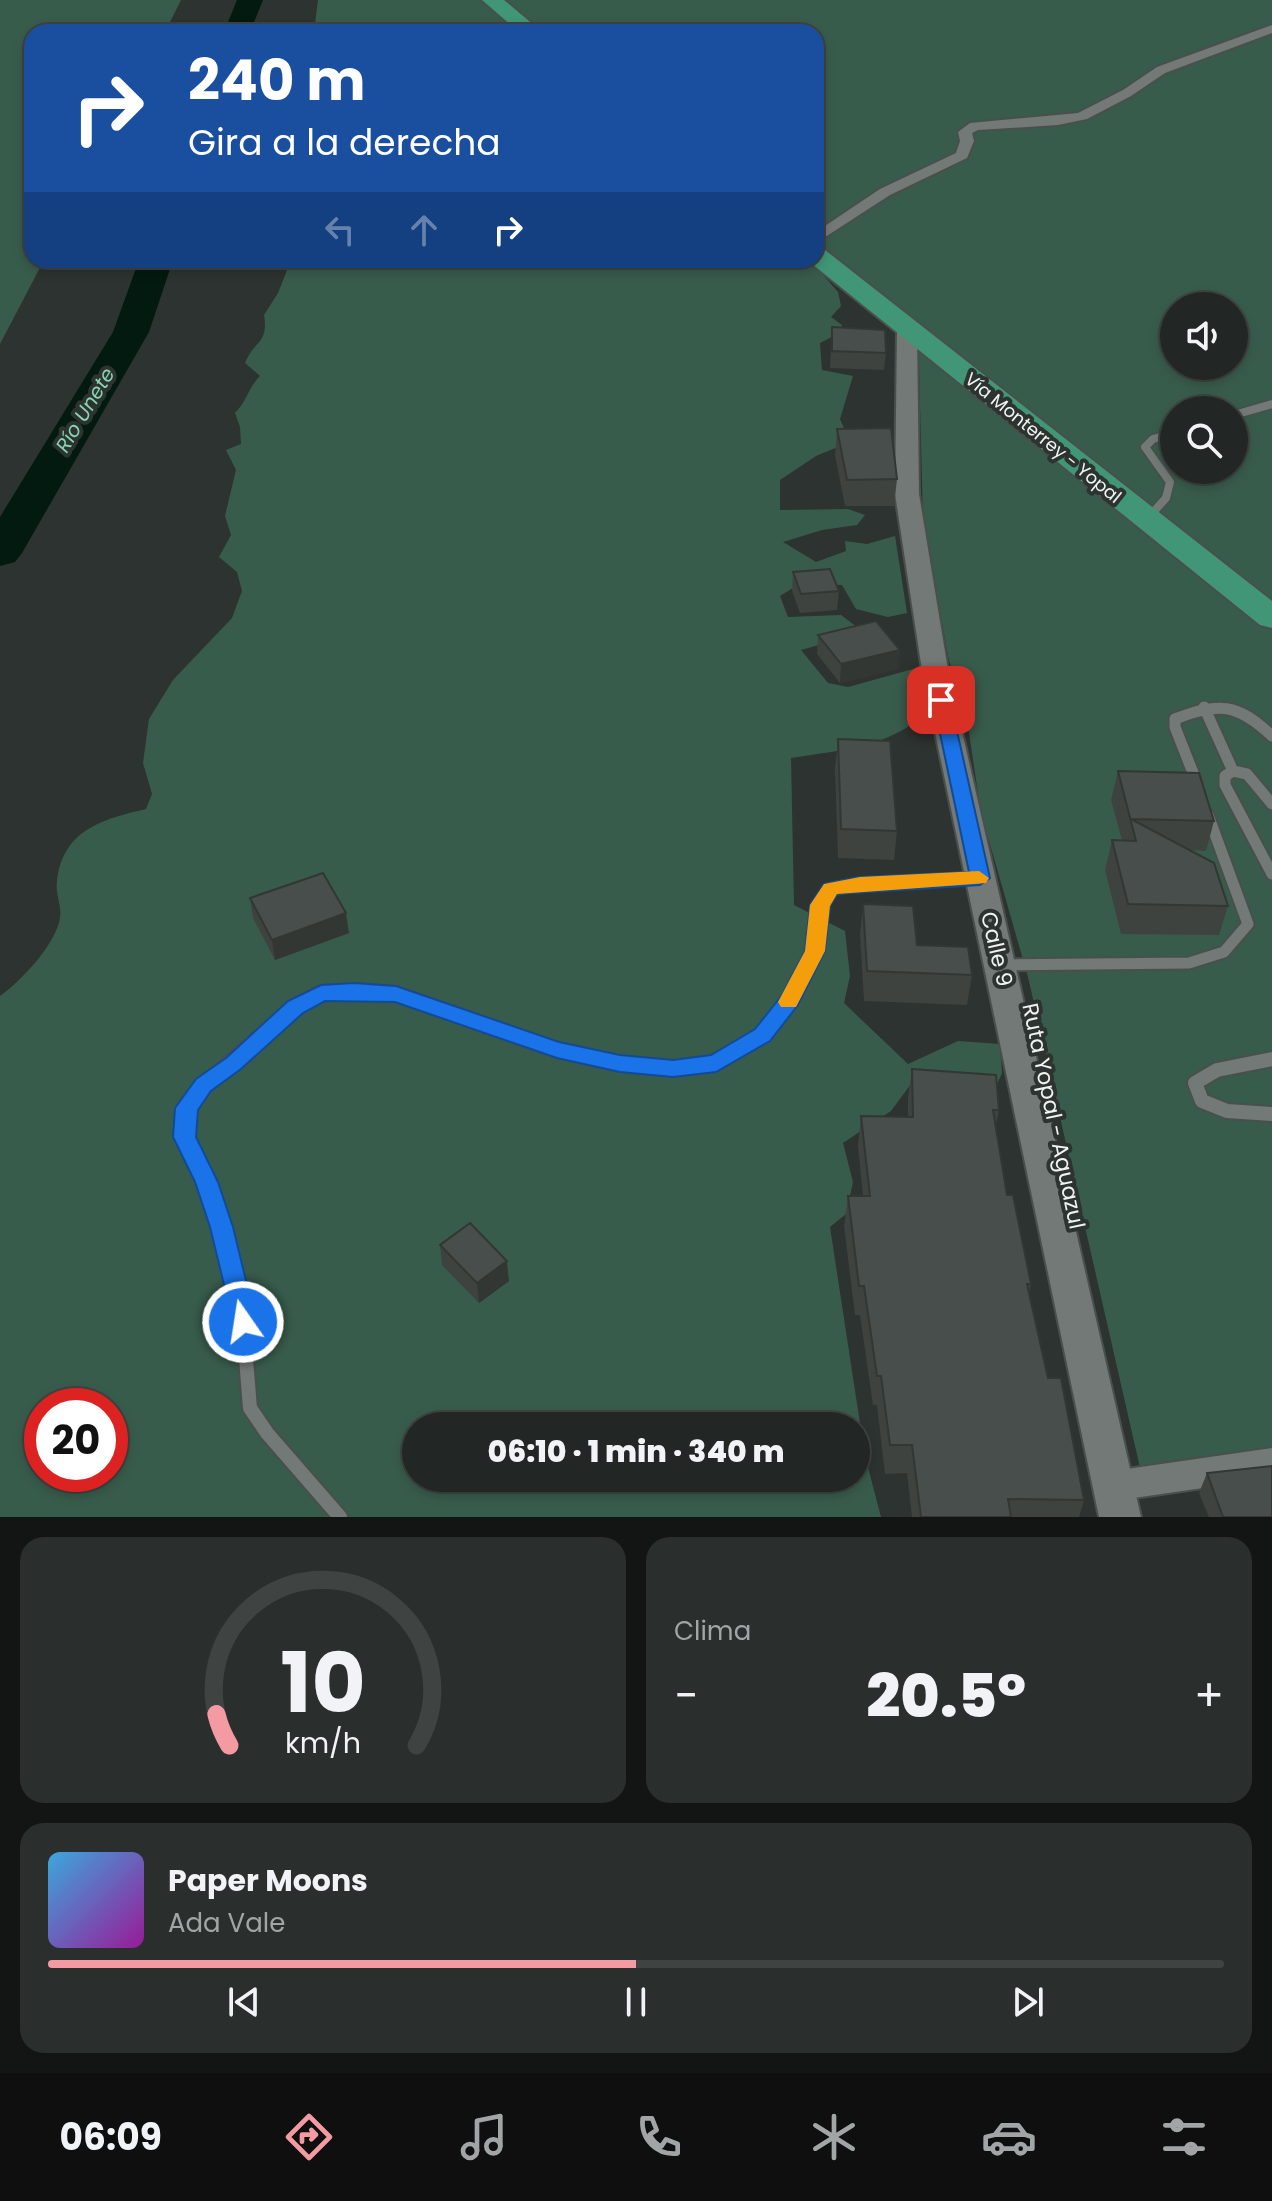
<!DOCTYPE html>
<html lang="es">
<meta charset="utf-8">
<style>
:root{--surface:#222624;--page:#2a2e2c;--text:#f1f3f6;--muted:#a2a5a6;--line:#3f4341;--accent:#f49aa2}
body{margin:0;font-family:Poppins,sans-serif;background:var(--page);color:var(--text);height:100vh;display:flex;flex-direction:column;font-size:30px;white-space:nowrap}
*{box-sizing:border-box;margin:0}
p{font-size:26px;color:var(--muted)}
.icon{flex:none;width:44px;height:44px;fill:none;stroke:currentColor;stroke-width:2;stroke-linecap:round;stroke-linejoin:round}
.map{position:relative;height:1517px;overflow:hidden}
.details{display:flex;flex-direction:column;gap:20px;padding:20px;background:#131514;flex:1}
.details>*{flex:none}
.top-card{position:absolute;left:24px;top:24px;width:800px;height:244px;border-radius:24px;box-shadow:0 4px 12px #0003,0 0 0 2px var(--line);background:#1a4fa0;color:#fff;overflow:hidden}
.tools{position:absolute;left:1160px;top:292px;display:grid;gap:16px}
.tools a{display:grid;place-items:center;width:88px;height:88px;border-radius:50%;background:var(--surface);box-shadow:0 4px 12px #0003,0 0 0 2px var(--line);font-size:40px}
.speed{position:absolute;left:24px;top:1388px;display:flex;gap:16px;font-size:40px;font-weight:700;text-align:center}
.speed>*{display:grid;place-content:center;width:104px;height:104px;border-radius:50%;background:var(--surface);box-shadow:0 4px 12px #0003,0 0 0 2px var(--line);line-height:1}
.speed .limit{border:12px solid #d22;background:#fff;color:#111}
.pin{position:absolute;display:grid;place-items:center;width:68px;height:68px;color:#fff;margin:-34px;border-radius:16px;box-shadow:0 4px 12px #0006}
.me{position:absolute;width:88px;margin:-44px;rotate:347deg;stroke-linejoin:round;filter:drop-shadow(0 0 6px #0008)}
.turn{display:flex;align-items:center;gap:28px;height:168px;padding:0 32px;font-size:36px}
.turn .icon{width:104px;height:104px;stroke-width:2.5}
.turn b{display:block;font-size:56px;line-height:68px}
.lanes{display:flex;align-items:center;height:76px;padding:0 32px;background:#0003;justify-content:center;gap:40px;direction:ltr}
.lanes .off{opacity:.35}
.big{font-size:60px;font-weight:800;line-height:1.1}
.details .tile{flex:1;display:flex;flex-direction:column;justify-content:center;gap:12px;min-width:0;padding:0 28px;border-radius:24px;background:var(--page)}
.details .dial{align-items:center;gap:0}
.dial svg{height:208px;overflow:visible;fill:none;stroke:var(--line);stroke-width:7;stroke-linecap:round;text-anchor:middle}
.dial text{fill:var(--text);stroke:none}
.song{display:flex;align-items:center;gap:24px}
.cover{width:96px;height:96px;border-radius:12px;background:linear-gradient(135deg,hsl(200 70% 55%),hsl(300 70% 35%))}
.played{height:8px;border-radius:4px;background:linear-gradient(90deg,var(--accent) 50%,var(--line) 50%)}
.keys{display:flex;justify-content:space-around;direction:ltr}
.heat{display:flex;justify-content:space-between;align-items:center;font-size:44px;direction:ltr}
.details .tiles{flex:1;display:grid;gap:20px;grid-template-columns:1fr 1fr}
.tile:last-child{grid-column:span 2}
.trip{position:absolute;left:402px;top:1412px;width:468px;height:80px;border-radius:40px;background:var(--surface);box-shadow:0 4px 12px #0003,0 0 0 2px var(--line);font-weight:800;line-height:80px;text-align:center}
.tabs{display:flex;height:128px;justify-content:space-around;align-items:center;background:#0e0f0e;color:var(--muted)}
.tabs .icon{width:56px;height:56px}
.tabs .selected{color:var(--accent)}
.tabs b{font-size:36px;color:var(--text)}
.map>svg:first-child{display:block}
.green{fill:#385c4c;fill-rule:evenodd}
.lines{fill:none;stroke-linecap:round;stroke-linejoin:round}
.river{fill:#021a10;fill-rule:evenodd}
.service-far2-casing{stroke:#494f4c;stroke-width:11}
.service-far1-casing{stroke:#494f4c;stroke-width:15}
.service-casing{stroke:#494f4c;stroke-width:18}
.minor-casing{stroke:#494f4c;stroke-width:4}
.tertiary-casing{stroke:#494f4c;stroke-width:4}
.trunk-casing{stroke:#494f4c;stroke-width:4}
.service-far2{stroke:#727976;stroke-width:8}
.service-far1{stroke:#727976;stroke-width:11}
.service{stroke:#727976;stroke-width:14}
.minor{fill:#727976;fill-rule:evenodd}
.tertiary{fill:#727976;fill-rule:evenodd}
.trunk{fill:#409676;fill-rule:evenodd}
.wall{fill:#3e4340}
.shaded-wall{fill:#323734}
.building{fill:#484e4b;stroke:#323734;stroke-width:2}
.route{fill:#1a73e8;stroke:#114b97;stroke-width:2}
.slow{fill:#f59e0b}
.labels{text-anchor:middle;stroke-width:8;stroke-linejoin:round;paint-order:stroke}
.far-street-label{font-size:18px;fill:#eff3f1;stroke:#2d3330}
.far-water-label{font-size:20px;font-style:italic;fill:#87d5b2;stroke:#2d3330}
.street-label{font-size:22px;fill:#eff3f1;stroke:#2d3330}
</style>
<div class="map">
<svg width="1272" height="1517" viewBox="0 0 1272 1517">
<rect width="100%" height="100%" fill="#2d3330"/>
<path class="green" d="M0,0H181L165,32H32V260H44L0,344Z
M318,0H481L522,32H314Z
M500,0H1272V1453L1141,1472L1028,977L981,813L965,706L949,661L923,520L918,327L816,247V32H542ZM1174,306H1234V366H1174ZM1174,410H1234V470H1174Z
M291,260H810L838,292L841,306L831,317L842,325L839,333L820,343L822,370L853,376L840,419L850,442L816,456L780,480V510L848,509L865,515L857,525L822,530L783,542L816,562L846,551L845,541L867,544L895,536L907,613L888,617L856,609L842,585L799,584L780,596L788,617L841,615L857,627L833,641L801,650L828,683L848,687L924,666L929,712C883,749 847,749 791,758L794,905L845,931L850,976L844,1003L908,1064L958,1041L1000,1044L1002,1073L992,1096L911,1084L891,1111L843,1143L853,1182L846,1214L830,1227L865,1456L881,1517H0V996C21,981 56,944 60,918C62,906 55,893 57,881C63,829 104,819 146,809L152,794L143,763L149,719L173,680L232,618L242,591L237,572L219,557L231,535L225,516L236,470L226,450L241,444L240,427L235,413C247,401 248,388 260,376L245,363C254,340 269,344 264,315L278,293ZM42,1406H110V1474H42ZM416,1426H856V1478H416Z"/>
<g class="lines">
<path class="river" d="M237,0H263L250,32H224Z
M139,260H173L149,332L22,553L15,562L0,566V517L113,332Z"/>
<defs>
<path id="service-far2" d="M1234,415L1272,404
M1148,518L1166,498L1170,482L1145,447L1153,439L1174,433"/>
<path id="service-far1" d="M1204,707L1233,771
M1197,783L1175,727V719C1219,702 1237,703 1272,736
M1272,804L1247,774L1233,771L1225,776V785L1272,874
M1002,965L1189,963L1224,952L1248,924L1208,815
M801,979L815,951L820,905L831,889L860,884L979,878"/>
<path id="service" d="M1272,1059L1217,1070L1195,1083L1202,1101L1227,1111L1272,1114
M340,1517L267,1433L250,1408L243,1322L221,1227L207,1182L185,1137L187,1108L204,1085L295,1007L321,993L354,991L396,994L557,1050L620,1064L673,1068L716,1063L763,1035L790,1000L802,977"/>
<path id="minor" d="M1272,25V33L1165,73L1131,96L1087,119L1058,125L978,130L972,133L974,141L967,158L890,195L816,243V232L880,189L956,153L960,141L958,132L970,123L1078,113L1123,90L1157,67Z
M1272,1448V1478L1113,1501L1102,1497L1097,1486L1102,1475L1113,1471Z"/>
<path id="tertiary" d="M907,323L917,329L919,494L948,670L1141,1517H1099L922,670L895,494L897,329Z"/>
<path id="trunk" d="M482,0H504L542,32H519Z
M816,247L825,250L1272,601V628L1260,625L807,260H816Z"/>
</defs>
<use href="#service-far2" class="service-far2-casing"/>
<use href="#service-far1" class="service-far1-casing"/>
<use href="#service" class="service-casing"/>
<use href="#minor" class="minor-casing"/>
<use href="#tertiary" class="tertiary-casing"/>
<use href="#trunk" class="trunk-casing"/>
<use href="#service-far2" class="service-far2"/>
<use href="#service-far1" class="service-far1"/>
<use href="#service" class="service"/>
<use href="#minor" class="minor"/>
<use href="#tertiary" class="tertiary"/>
<use href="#trunk" class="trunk"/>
</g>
<path class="wall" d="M832,327L886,353L884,370L830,368Z
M837,429L897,479L894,506H845L835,455Z
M793,572L839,591L837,610L800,613L792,591Z
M818,635L900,650L898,669L840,683L817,654Z
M838,739L897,831L894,860L838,858L835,768Z
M1118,771L1214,821L1206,851L1189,850L1228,906L1219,935L1121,934L1105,870L1112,840H1122L1111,800Z
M250,898L349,933L275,960L253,918Z
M863,904L917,945L972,975L967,1005L864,1001L860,934Z
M912,1069L999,1110L996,1125L1007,1195L1031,1284L1029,1293L1048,1378L1084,1500L1079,1517H912L907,1473L885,1474L877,1405H873L860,1315H855L844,1226L848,1196H863L858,1146L861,1116L908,1117V1098Z
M440,1245L509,1281L479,1303L442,1265Z
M1207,1473L1272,1517H1209L1199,1493Z"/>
<path class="shaded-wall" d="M900,650L898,669L840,683L841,664Z
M346,913L349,933L275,960L272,940Z
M507,1261L509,1281L479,1303L477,1283Z"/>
<path class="building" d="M832,327L885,330L886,353L832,351Z
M891,428L897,479L847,480L837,429Z
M830,569L839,591L801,594L793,572Z
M876,621L900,650L841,664L818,635Z
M838,739L890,741L897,831L841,829Z
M1118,771L1199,773L1214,821L1131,819L1214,863L1228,906L1128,904L1112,840L1136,841Z
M323,873L346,913L272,940L250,898Z
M863,904L913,906L917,945L968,947L972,975L867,971Z
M912,1069L996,1075L999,1110H993L1007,1195H1013L1031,1284H1027L1048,1378H1061L1084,1500L1008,1499L1011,1517H921L912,1445H890L881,1376H877L864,1286H859L848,1196H870L861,1116L913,1117Z
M470,1223L507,1261L477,1283L440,1245Z
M1272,1466V1517H1223L1207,1473Z"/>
<path class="route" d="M941,694L950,700L990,878L980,885L837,894L830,906L825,951L798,1005L770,1041L716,1072L673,1077L620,1072L557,1058L395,1002L325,1001L303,1013L241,1069L211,1091L198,1110L196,1137L218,1182L233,1227L256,1322L252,1330L243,1333L235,1330L210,1227L195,1182L173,1137L175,1108L196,1079L226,1058L288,1001L321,985L354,983L396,986L559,1042L620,1055L673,1060L711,1055L755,1029L782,995L805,951L810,905L824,884L860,877L969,872L933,700Z"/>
<path class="slow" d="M979,871L989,878L986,883L837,894L830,906L825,951L796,1007H781L778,1002L805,951L810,905L824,884L860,877Z"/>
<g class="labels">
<g class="far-street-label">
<text transform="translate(1043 438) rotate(39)" y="6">Vía Monterrey - Yopal</text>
</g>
<g class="far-water-label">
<text transform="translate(85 410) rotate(-59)" y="7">Río Unete</text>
</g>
<g class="street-label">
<text transform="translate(997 949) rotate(77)" y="8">Calle 9</text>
<text transform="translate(1054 1116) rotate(78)" y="8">Ruta Yopal - Aguazul</text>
</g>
</g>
</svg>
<div class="tools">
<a><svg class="icon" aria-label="sound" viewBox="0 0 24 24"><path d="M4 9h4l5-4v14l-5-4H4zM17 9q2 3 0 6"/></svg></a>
<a><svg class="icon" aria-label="search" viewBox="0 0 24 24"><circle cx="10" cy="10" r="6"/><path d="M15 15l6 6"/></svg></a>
</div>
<div class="speed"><div class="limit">20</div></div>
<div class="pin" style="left:941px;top:700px;background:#d93025"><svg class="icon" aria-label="arrive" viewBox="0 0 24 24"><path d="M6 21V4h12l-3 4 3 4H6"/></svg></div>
<svg class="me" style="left:243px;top:1322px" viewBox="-20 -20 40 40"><circle r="17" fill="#1a73e8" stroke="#fff" stroke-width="3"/><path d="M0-11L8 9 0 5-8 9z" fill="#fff"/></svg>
<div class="trip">06:10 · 1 min · 340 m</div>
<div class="top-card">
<div class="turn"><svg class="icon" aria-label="right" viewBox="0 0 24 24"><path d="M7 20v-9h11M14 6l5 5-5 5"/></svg><div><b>240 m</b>Gira a la derecha</div></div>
<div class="lanes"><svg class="icon off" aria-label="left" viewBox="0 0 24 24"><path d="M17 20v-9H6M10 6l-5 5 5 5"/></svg><svg class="icon off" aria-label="ahead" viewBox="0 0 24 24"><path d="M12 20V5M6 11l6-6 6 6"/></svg><svg class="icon" aria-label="right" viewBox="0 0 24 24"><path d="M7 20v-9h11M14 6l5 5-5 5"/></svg></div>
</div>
</div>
<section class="details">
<div class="tiles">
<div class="tile dial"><svg viewBox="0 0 100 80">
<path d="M14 69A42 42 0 1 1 86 69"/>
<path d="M14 69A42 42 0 0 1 9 57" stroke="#f49aa2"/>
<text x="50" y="56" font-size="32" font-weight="700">10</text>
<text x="50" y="72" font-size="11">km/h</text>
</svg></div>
<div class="tile"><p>Clima</p>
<div class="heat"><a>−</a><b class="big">20.5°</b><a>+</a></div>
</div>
<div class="tile">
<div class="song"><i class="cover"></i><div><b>Paper Moons</b><p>Ada Vale</p></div></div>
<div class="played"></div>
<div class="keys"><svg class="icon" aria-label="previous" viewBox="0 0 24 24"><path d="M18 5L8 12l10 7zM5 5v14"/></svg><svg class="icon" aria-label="pause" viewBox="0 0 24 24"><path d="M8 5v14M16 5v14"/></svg><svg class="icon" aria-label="next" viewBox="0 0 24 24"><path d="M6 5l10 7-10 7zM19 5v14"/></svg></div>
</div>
</div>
</section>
<nav class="tabs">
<b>06:09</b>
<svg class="icon selected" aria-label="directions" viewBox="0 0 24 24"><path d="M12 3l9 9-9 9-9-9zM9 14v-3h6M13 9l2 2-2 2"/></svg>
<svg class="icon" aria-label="music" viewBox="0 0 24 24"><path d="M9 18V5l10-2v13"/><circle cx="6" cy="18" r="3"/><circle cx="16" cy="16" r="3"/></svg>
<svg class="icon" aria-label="phone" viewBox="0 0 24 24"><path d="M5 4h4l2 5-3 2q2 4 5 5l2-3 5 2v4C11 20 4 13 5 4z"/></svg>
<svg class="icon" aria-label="climate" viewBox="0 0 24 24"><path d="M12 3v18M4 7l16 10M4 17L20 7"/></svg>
<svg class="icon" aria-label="car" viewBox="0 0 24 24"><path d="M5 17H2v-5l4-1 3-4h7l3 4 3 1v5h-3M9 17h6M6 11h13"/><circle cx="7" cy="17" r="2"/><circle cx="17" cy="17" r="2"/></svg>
<svg class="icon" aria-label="filters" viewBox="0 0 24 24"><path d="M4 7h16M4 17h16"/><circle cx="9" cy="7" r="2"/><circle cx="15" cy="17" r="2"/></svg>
</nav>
